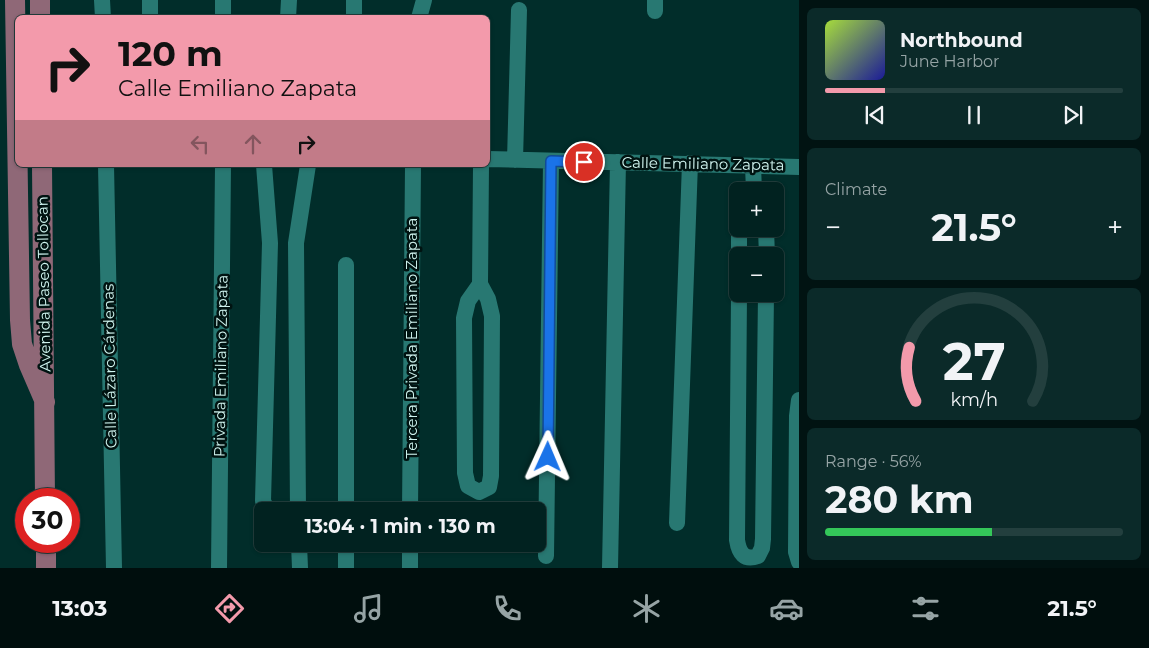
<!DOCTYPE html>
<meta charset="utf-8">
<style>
:root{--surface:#012220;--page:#0b2a29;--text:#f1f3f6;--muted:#96a4a5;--line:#233f3e;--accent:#f39aab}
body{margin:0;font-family:Montserrat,sans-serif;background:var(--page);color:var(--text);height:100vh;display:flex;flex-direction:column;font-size:19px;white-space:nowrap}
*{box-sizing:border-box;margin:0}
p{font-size:16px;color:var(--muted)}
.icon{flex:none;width:28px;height:28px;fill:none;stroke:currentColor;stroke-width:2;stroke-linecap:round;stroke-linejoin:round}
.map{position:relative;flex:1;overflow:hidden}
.sheet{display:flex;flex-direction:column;gap:8px;padding:8px;background:#011312;width:350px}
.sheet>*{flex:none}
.hud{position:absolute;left:15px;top:15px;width:475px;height:152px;border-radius:8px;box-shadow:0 1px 4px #0004,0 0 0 1px var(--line);background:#f39aab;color:#111;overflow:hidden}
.tools{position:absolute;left:729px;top:182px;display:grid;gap:10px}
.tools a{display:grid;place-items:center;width:55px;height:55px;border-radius:8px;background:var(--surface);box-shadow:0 1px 4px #0004,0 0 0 1px var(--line);font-size:25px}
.speed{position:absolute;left:15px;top:488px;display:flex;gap:10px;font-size:25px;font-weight:700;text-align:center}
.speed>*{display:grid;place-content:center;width:65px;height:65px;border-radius:50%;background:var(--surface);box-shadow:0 1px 4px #0004,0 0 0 1px var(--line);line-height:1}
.speed .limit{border:8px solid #d22;background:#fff;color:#111}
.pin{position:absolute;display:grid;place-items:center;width:42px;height:42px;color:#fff;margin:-21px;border:2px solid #fff;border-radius:50%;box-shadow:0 1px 5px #0007}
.me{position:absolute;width:55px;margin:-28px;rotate:1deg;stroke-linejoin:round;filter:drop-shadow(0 0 4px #0008)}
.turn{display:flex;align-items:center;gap:18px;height:105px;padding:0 20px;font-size:22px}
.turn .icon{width:65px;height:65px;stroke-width:2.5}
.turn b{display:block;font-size:35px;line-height:42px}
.lanes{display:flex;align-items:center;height:48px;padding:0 20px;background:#0003;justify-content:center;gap:25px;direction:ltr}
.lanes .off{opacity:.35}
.big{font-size:38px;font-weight:700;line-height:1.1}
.sheet .tile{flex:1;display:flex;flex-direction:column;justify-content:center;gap:8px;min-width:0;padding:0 18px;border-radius:8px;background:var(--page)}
.sheet .dial{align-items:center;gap:0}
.dial svg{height:130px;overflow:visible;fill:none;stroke:var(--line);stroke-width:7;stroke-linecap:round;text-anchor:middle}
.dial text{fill:var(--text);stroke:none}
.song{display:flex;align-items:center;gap:15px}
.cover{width:60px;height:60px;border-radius:8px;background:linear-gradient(135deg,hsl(80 70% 55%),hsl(240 70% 35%))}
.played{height:5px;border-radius:2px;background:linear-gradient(90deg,var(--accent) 20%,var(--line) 20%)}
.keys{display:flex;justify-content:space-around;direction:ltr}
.heat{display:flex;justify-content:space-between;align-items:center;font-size:28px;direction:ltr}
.charge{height:8px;border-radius:4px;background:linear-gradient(90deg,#34c759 56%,var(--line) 0)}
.trip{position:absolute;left:254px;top:502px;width:292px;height:50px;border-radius:8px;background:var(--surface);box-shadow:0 1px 4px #0004,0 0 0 1px var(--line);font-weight:700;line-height:50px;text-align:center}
.dock{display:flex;height:80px;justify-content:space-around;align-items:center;background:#000e0d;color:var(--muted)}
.dock .icon{width:35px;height:35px}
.dock .selected{color:var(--accent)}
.dock b{font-size:22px;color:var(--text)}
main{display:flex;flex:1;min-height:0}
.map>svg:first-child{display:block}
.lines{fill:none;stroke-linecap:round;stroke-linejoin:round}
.minor{stroke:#287872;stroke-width:16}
.major{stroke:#8f6877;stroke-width:20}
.route-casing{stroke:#114b97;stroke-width:12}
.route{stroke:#1a73e8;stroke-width:9}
.labels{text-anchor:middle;stroke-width:5;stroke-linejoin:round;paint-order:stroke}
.street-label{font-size:15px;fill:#d0f5f0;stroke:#001311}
</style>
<main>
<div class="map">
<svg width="799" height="568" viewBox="0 0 799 568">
<rect width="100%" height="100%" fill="#012d2a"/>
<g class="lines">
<path class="minor" d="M102,0L103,18
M655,11V0
M150,18V0
M223,18V0
M288,18L289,0
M354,18V0
M419,18L424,0
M488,159L799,167
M515,160L519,10
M106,165L114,568
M264,165L270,243L263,501L266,507L270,511
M753,166L754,191
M766,229L767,256
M739,256V229
M480,284L488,299L492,316L491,476L489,487L479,492L468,486L465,473L464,318L468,301L480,284L481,165
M739,294L737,540C739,553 744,561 758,556L762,548L763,539L766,294
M799,400L797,416L796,552L799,562
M298,511L296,243L308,165
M346,511V265
M410,511L413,165
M677,523L690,163
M299,544L300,568
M546,556L551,161
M219,568L223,165
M346,568V544
M410,568V544
M610,568L618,162"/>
<path class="major" d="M15,0L20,320L22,344L29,365L45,402
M40,0V18
M42,165L45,499
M46,541V568"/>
</g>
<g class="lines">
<defs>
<path id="route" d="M548,457L551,161L584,162"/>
</defs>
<use href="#route" class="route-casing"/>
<use href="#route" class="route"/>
</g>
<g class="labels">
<g class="street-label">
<text transform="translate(703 164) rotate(1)" y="5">Calle Emiliano Zapata</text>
<text transform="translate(44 284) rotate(-91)" y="5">Avenida Paseo Tollocan</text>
<text transform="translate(412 338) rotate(-90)" y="5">Tercera Privada Emiliano Zapata</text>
<text transform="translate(110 366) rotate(-91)" y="5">Calle Lázaro Cárdenas</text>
<text transform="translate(221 366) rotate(-89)" y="5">Privada Emiliano Zapata</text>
</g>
</g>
</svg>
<div class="tools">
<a>+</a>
<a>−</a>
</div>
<div class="speed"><div class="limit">30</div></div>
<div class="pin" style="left:584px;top:162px;background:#d93025"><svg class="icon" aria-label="arrive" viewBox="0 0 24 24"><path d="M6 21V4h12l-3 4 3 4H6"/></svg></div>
<svg class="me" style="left:548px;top:457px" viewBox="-20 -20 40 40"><path d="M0-17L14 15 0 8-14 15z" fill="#1a73e8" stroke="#fff" stroke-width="4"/></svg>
<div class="trip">13:04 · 1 min · 130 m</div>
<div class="hud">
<div class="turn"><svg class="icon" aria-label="right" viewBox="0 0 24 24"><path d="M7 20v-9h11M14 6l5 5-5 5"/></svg><div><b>120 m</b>Calle Emiliano Zapata</div></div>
<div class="lanes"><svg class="icon off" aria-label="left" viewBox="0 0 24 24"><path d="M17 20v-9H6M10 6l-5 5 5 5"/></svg><svg class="icon off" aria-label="ahead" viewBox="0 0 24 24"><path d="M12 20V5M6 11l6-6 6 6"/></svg><svg class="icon" aria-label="right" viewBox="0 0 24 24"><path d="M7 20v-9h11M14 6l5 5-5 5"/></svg></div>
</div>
</div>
<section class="sheet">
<div class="tile">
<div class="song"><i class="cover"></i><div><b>Northbound</b><p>June Harbor</p></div></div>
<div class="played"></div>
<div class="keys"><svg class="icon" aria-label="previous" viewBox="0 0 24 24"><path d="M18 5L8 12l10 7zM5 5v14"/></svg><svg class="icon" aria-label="pause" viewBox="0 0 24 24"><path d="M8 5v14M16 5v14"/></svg><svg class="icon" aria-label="next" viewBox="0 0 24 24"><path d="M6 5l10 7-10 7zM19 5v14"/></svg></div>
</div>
<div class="tile"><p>Climate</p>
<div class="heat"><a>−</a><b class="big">21.5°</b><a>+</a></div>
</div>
<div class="tile dial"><svg viewBox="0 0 100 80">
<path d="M14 69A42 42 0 1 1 86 69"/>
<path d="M14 69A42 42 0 0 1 10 36" stroke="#f39aab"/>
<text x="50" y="56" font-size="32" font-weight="700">27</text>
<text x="50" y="72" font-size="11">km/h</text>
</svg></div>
<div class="tile"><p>Range · 56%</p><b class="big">280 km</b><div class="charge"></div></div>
</section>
</main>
<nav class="dock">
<b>13:03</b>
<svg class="icon selected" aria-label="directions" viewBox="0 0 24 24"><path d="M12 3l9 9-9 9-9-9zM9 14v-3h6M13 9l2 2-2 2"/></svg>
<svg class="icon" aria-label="music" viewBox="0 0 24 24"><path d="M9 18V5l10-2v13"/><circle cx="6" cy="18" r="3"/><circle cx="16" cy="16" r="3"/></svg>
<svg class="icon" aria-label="phone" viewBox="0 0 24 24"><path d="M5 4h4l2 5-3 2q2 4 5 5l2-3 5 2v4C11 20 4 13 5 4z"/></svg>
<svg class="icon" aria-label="climate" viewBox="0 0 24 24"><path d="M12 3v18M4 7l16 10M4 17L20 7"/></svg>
<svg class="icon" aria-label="car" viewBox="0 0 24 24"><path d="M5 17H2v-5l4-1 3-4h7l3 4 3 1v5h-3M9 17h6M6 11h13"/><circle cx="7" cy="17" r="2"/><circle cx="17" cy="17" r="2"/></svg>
<svg class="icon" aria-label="filters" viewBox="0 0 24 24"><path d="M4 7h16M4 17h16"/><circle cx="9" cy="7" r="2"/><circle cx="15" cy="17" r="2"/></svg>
<b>21.5°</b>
</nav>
